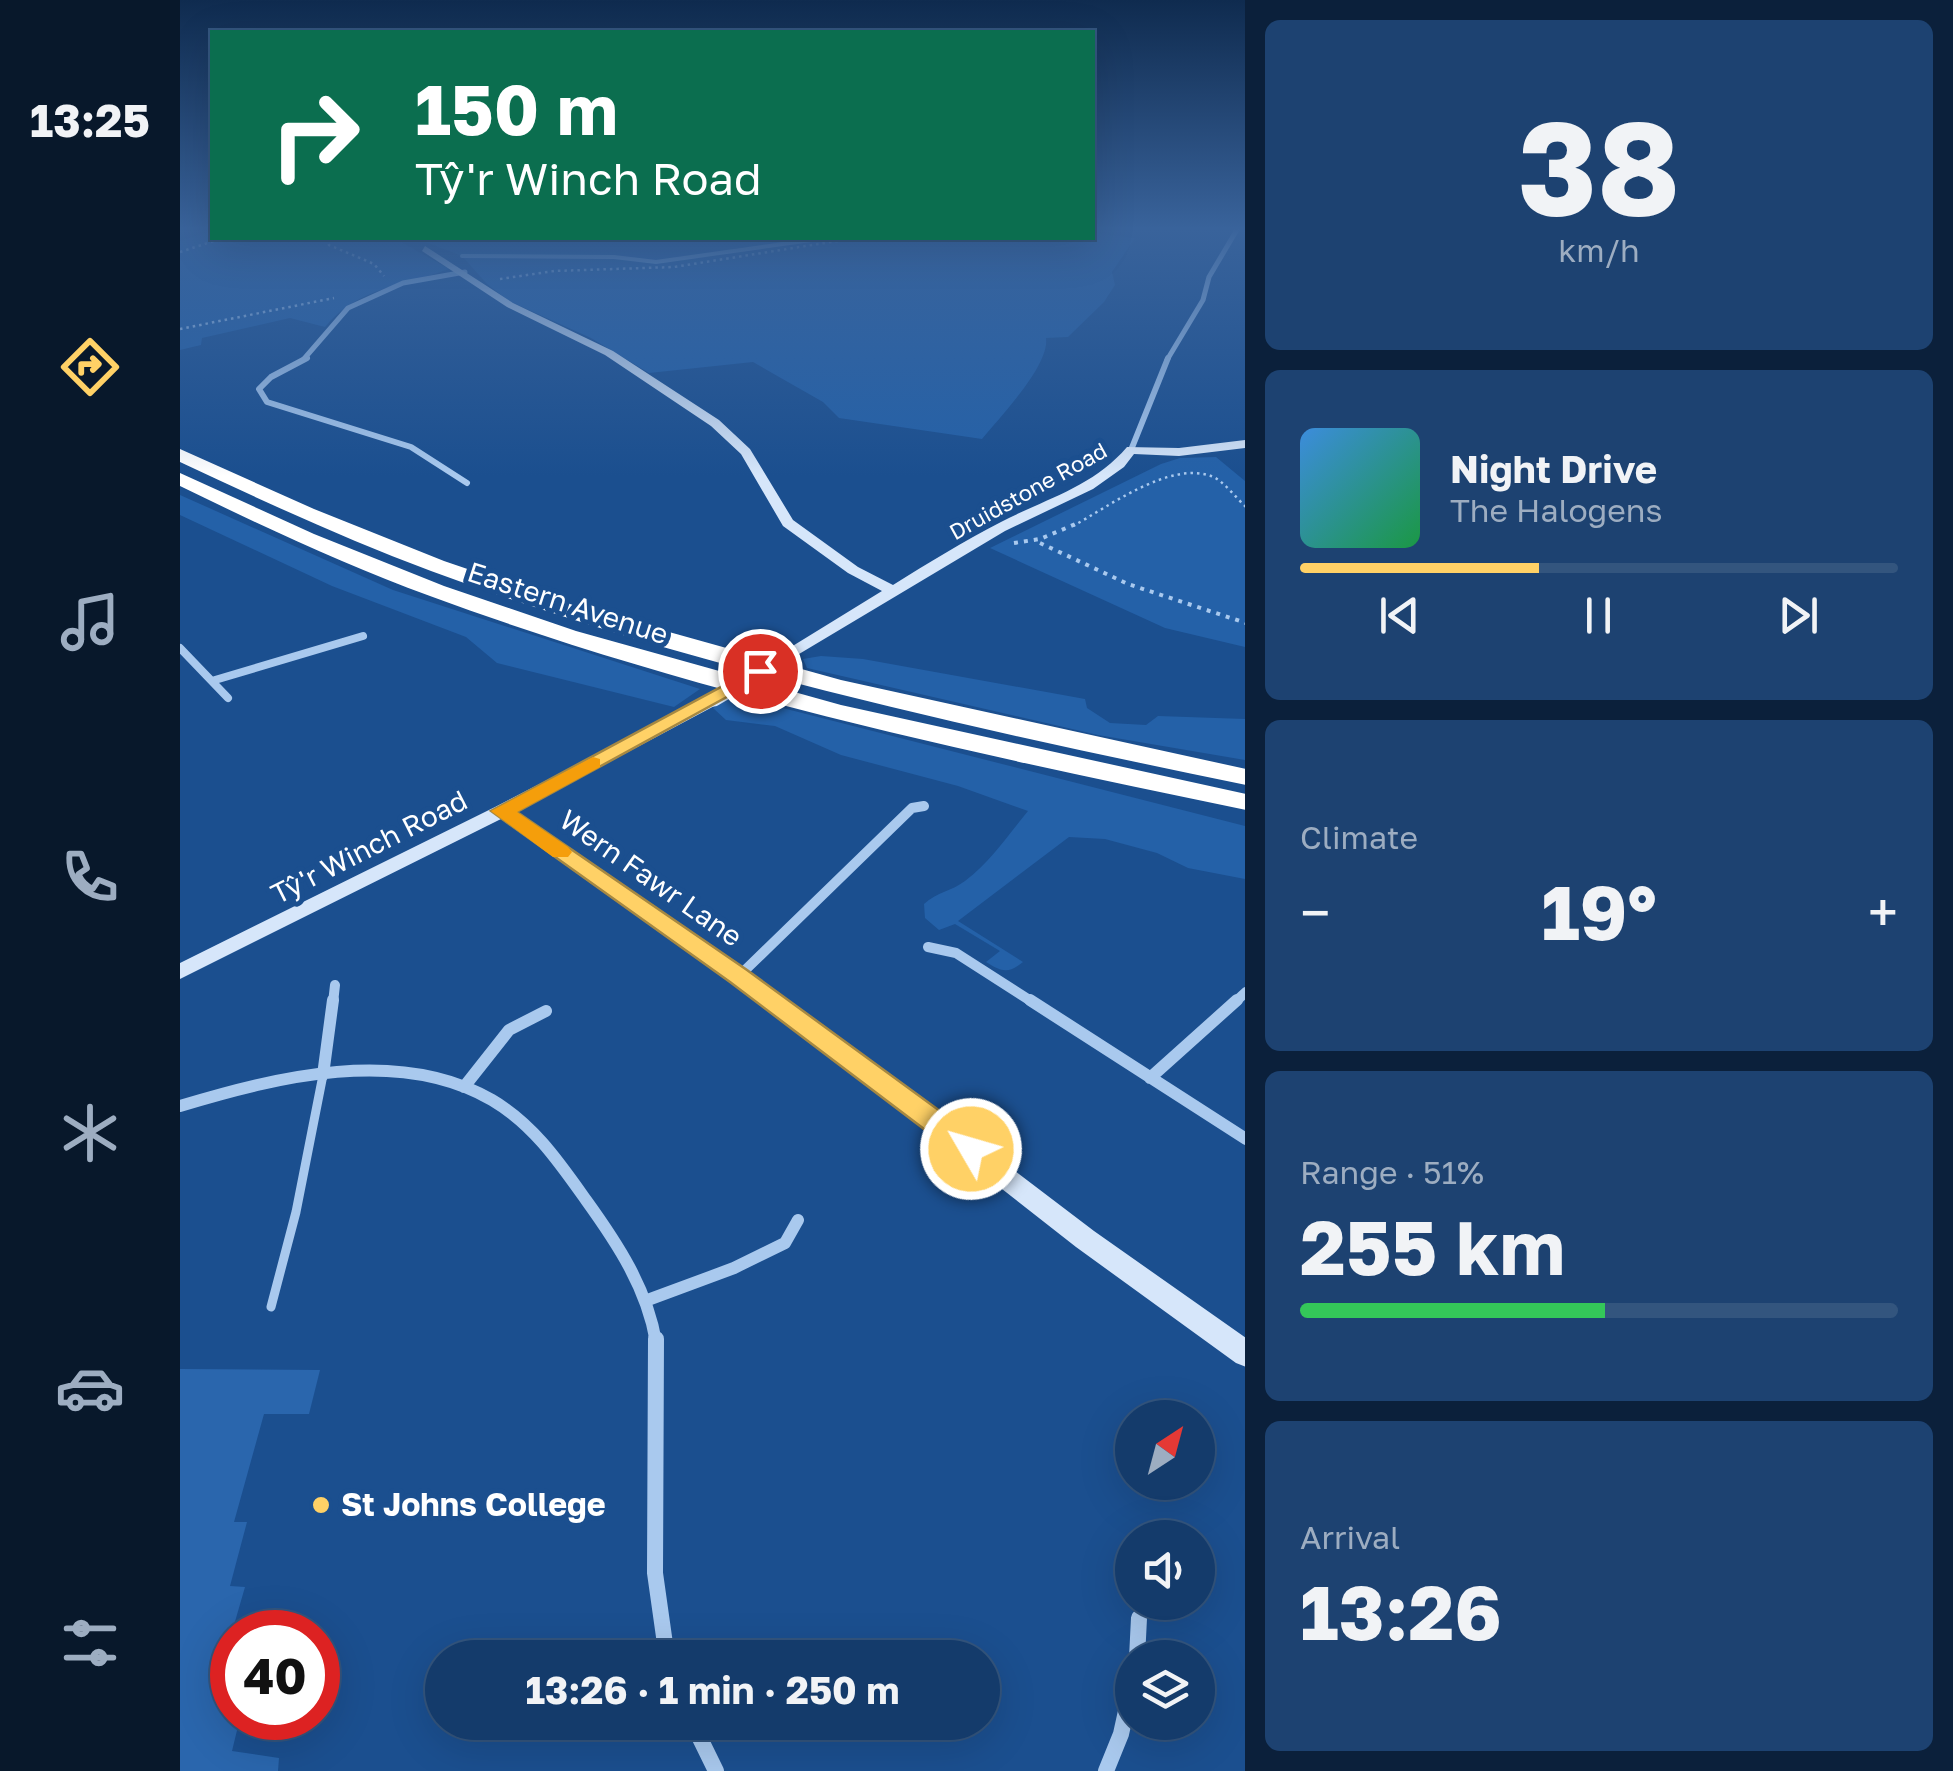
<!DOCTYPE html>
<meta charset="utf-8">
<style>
:root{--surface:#143b6b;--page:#1d4271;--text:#f1f3f6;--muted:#9dadc1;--line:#33557e;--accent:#ffd166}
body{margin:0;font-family:"Golos Text",sans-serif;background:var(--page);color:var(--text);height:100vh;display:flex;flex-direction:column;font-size:38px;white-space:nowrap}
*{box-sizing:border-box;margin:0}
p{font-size:32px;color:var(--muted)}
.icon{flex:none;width:55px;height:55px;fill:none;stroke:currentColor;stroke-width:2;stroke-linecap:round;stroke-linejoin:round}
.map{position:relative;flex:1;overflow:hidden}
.drawer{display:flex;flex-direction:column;gap:20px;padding:20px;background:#0b203b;width:708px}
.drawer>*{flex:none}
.hud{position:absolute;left:30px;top:30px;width:885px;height:210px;border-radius:0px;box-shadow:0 10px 40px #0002,0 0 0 2px var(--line);background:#0b6e4f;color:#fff;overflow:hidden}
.needle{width:65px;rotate:36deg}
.fabs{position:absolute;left:935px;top:1400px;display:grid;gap:20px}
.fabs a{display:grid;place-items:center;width:100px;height:100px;border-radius:50%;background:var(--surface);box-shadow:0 10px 40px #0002,0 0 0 2px var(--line);font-size:50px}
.speed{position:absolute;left:30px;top:1610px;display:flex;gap:20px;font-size:50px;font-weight:700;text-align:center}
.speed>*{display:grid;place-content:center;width:130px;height:130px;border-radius:50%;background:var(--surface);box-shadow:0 10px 40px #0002,0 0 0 2px var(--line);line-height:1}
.speed .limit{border:15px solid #d22;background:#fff;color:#111}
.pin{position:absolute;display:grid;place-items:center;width:85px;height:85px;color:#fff;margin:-42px;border:5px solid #fff;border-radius:50%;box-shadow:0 2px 10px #0007}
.me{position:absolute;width:110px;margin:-55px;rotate:308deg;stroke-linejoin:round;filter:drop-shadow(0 0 8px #0008)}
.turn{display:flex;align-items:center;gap:35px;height:210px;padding:0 40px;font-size:45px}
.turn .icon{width:130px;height:130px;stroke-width:2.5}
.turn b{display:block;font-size:70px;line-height:85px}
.big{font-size:75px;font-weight:700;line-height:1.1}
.drawer .tile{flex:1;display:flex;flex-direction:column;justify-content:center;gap:15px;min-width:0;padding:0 35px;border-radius:15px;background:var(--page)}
.drawer .dial{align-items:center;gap:0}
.dial b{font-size:130px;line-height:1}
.song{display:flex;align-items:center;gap:30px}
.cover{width:120px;height:120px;border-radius:15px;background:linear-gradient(135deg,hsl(210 70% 55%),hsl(140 70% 35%))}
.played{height:10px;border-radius:5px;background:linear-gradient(90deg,var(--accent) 40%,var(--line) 40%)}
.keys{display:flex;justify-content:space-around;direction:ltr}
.heat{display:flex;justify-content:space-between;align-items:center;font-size:55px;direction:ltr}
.charge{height:15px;border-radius:8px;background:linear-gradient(90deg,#34c759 51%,var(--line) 0)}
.trip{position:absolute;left:245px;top:1640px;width:575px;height:100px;border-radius:50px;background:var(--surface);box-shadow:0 10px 40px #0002,0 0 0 2px var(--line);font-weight:700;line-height:100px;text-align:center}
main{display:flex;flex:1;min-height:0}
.menu{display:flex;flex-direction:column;width:180px;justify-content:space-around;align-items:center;background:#08182b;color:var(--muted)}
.menu .icon{width:70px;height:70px}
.menu .active{color:var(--accent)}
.menu b{font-size:45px;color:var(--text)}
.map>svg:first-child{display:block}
.green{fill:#2461a8}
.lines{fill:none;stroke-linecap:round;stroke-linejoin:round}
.stream{stroke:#9cc4f0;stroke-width:4}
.building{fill:#2a66ad}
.path-far1{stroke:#a9c9ee;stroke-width:2.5;stroke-dasharray:2.5 4;stroke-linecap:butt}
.path{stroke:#a9c9ee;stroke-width:4;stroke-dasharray:4 6;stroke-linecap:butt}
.lane{stroke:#a9c9ee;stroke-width:9}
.street-far5{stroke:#a9c9ee;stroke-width:5}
.street-far4{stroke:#a9c9ee;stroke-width:6}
.street-far3{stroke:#a9c9ee;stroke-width:8}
.street-far2{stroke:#a9c9ee;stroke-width:10}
.street-far1{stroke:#a9c9ee;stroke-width:12}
.street{stroke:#a9c9ee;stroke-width:16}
.secondary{fill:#d6e6fa;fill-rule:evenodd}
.highway{fill:#fff;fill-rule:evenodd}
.secondary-bridge{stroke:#d6e6fa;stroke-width:15}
.route{fill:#ffd166;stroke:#a68842;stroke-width:2.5}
.slow{fill:#f59e0b}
.poi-dot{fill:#ffd166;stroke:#1b4f8f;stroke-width:4}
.labels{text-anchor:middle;stroke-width:10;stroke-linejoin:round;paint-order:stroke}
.far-street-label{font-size:22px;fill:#fff;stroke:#1b4f8f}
.street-label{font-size:28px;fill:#fff;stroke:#1b4f8f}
.near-poi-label{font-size:32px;font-weight:bold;fill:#fff;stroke:#1b4f8f;text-anchor:start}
</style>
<main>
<nav class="menu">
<b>13:25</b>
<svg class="icon active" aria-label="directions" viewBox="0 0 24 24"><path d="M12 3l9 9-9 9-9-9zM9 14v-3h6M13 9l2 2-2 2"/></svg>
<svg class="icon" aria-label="music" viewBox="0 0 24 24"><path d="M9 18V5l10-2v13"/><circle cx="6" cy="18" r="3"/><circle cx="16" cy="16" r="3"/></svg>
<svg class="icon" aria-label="phone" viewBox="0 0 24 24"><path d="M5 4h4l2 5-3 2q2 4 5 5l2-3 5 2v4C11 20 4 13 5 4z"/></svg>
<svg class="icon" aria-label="climate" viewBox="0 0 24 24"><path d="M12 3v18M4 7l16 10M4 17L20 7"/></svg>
<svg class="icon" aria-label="car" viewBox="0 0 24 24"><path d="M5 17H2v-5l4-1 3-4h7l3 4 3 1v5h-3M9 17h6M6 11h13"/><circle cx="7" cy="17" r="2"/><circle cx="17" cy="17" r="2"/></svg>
<svg class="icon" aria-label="filters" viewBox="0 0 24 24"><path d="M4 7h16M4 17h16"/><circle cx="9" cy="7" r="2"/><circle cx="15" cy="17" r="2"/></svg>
</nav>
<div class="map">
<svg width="1066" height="1771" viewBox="0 0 1066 1771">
<rect width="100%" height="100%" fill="#1b4f8f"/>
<path class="green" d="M32,231V238H214L269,269C227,285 177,287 145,327L110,318L22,338L21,345L0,350V241Z
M913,233L955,238L932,272L935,285L924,302L888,337L866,338C870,365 820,417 802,439L659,418L643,402L573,362L469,373L411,338L329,301L307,284L282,256L235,238H912Z
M1036,457L1065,481V647L985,628L810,548L981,464L1000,458Z
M0,495L213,590L520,689L494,707L317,663L286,637L152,586L0,515Z
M641,656L683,659L905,699L907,708L930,723L966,725L978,716L1065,719V760L918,735L627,668L623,659Z
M549,699L583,703L1065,826V879L1008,868L977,853L925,839L889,837L778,921L843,962C828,974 822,972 806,962L820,951L775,924L759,930L745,918L744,904C757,892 772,891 785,881C811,861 828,835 848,811L778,786L661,755L595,726L546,720L533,708Z"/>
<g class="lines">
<path class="stream" d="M282,256L434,257L476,262L645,238"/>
</g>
<path class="building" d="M0,1369L140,1370L129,1414H84L54,1522H67L50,1586L65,1587L52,1632V1718H60L52,1751L99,1758L98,1771H0Z"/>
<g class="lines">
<path class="path-far1" d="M146,238L149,245L194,264L204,276
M0,252L43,238
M320,279L374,271L494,267L676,238
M0,329L154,298
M893,526C928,507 989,461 1031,476C1043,480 1056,498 1066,507"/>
<path class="path" d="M834,543L860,539L898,523
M860,543L948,584L1066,623"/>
<path class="lane" d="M91,1307L116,1212L143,1075"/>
<path class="street-far5" d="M123,360L168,308L223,283L285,272
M987,360L1023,300L1029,277L1058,228"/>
<path class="street-far4" d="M127,358L91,377L79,389L87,402L231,447L287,483
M951,450L988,358"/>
<path class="street-far3" d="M0,648L48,698
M35,680L183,636"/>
<path class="street-far2" d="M748,947L776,953L854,1003
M559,976L732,808L744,806
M153,1003L155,985
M1054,1003L1066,992"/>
<path class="street-far1" d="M850,1000L1066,1139
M143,1075L153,1000
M970,1078L1057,1000
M284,1087L329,1030L366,1011
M0,1106C96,1077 219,1046 312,1100C353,1124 379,1162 406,1200C437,1243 467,1288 476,1342
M465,1301L554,1268L605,1243L618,1220"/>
<path class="street" d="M476,1339L475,1573L487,1658
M957,1658L959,1618
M512,1722L536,1771
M926,1771L941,1734L952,1684"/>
<path class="secondary" d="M245,246L333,303L433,351L539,420L570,449L613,520L678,567L713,585C748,563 784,541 821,522C865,499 913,487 947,447L999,448L1066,440V448L999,456L954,454L944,467L913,489L825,531L604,663L598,661V655L702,591L668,573L603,526L561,454L531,426L425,355L327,307L242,251Z
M534,694L540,695V703L335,812L659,1037L914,1231L1066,1338V1367L1056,1363L896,1247L643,1049L321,819L0,979V963L315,807Z"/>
<path class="highway" d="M0,449L134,509L264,561L396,606L661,680L1066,769V785C790,728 515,668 251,571C165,539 83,501 0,462Z
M0,473L134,534L264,586L396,631L661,705L1066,794V810C790,753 515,694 250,596C165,565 82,526 0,486Z"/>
<path class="secondary-bridge" d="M534,699L604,658"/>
</g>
<linearGradient id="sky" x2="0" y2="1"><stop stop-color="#0f2b4f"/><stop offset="0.48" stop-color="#39639b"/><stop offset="1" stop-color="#39639b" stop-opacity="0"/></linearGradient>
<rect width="1066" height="476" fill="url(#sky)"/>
<path class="route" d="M580,666L590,671L587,675L337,812L567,970L801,1141L805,1149L801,1157L791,1160L781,1157L550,982L311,811Z"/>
<path class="slow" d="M413,757L420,759V767L337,812L388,847L392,852L388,857H373L311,811Z"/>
<circle class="poi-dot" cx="141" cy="1505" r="10"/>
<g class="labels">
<g class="far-street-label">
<text transform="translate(848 491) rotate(-29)" y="8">Druidstone Road</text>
</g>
<g class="street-label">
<text transform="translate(388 603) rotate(18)" y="10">Eastern Avenue</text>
<text transform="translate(189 847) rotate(-27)" y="10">Tŷ'r Winch Road</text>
<text transform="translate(471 878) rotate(35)" y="10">Wern Fawr Lane</text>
</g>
<g class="near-poi-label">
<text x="161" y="1516">St Johns College</text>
</g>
</g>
</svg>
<div class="fabs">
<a><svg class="needle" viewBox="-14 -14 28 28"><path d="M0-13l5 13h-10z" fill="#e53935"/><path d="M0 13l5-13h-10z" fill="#9dadc1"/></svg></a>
<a><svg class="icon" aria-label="sound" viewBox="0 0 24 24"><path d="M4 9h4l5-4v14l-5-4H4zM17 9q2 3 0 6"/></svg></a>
<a><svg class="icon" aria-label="layers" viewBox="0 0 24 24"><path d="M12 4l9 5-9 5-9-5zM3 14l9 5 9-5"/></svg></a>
</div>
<div class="speed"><div class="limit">40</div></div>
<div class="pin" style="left:580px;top:671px;background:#d93025"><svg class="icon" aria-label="arrive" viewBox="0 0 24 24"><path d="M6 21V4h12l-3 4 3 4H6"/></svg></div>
<svg class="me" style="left:791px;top:1149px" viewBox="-20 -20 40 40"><circle r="17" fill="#ffd166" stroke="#fff" stroke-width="3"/><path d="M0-11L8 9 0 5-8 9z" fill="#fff"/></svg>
<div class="trip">13:26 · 1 min · 250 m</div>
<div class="hud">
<div class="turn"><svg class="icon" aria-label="right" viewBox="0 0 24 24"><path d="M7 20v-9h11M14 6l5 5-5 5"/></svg><div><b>150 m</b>Tŷ'r Winch Road</div></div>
</div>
</div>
<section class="drawer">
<div class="tile dial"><b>38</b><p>km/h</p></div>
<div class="tile">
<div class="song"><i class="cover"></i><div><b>Night Drive</b><p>The Halogens</p></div></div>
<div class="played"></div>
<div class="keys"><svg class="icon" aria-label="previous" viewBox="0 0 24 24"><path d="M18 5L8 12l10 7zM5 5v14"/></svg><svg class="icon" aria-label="pause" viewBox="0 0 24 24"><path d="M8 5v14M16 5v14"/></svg><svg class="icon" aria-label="next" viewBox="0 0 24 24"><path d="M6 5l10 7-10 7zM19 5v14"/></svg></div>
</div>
<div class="tile"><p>Climate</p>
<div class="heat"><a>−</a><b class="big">19°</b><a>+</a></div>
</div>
<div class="tile"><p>Range · 51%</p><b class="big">255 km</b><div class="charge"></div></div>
<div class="tile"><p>Arrival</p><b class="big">13:26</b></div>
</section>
</main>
